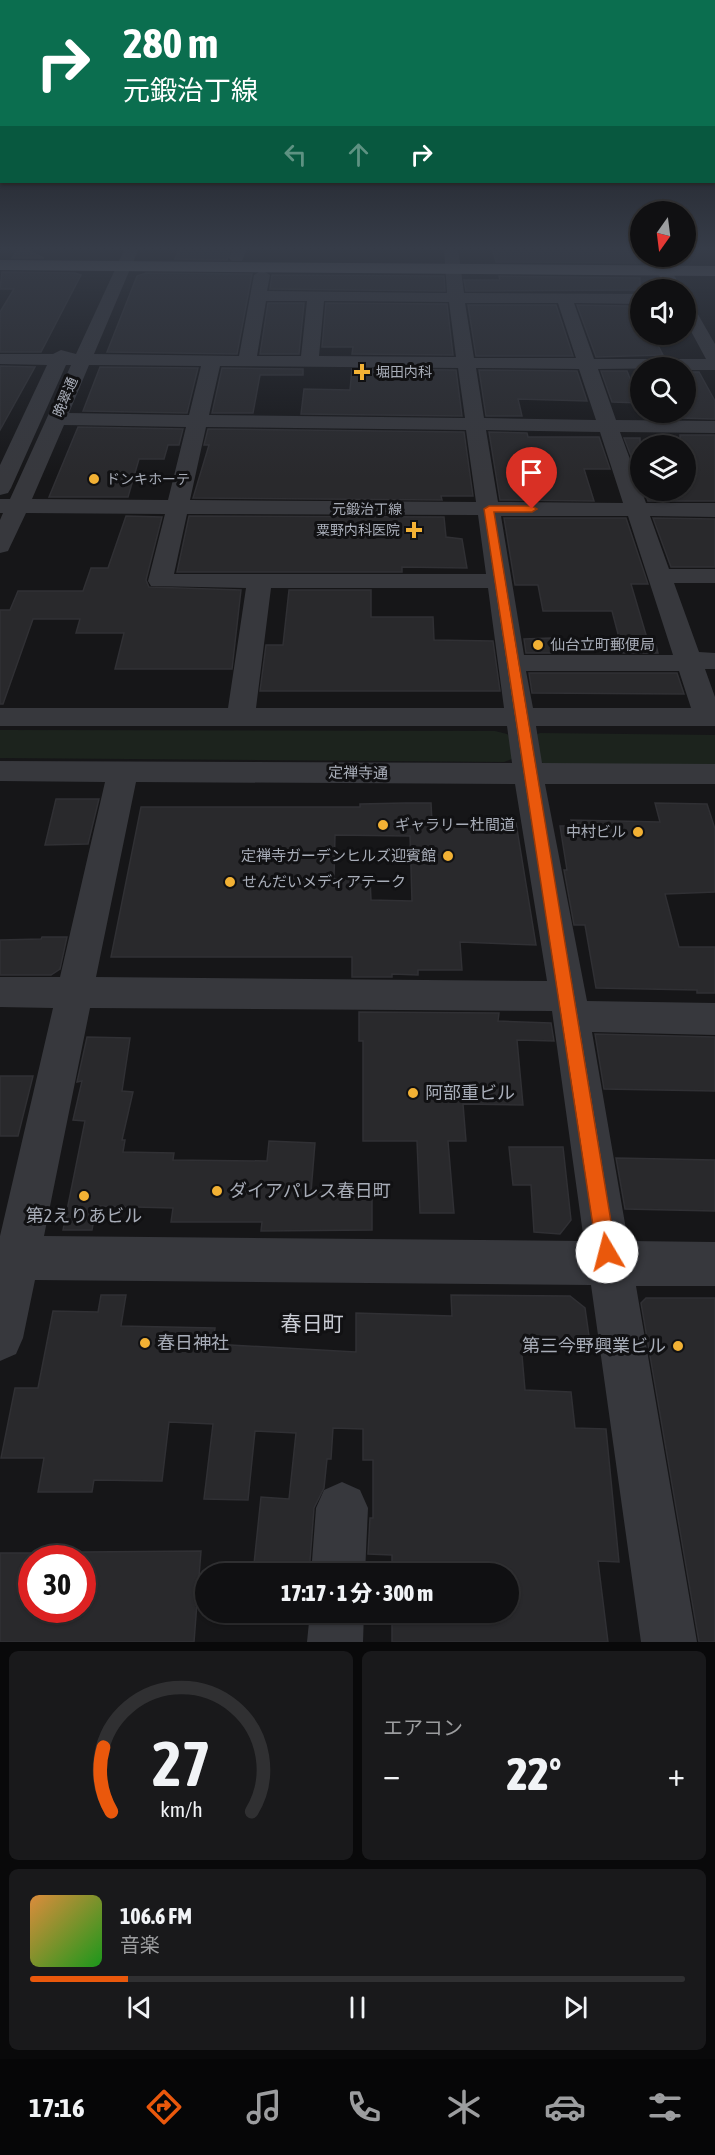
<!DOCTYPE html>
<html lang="ja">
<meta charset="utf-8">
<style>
:root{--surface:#101012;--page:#19191b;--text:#f1f3f6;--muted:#9c9d9f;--line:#303032;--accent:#ea580c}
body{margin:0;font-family:"Asap Condensed","Noto Sans JP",sans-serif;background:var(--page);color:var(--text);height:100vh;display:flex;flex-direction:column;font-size:22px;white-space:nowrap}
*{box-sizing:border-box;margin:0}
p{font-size:20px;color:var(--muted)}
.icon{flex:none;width:33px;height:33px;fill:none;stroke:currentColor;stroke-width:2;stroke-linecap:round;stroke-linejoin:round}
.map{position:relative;height:1642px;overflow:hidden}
.sheet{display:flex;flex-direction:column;gap:9px;padding:9px;background:#09090a;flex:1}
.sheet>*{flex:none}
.banner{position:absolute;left:0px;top:0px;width:716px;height:183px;box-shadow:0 2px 4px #0004,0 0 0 2px var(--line);background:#0b6e4f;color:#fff;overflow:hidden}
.needle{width:39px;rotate:194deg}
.buttons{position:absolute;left:630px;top:201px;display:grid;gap:12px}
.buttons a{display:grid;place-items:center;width:66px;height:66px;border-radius:50%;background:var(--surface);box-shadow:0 2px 4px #0004,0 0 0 2px var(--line);font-size:30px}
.speed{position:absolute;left:18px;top:1545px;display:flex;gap:12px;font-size:30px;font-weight:700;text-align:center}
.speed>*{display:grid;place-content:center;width:78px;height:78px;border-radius:50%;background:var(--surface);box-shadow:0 2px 4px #0004,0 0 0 2px var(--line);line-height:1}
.speed .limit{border:9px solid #d22;background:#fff;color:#111}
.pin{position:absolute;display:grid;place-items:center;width:51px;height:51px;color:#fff;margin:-62px -26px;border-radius:50% 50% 50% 0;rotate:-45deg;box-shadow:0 0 6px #0007}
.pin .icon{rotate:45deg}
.me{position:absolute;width:66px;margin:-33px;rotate:352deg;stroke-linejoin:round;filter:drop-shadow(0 0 4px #0008)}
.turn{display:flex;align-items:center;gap:21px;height:126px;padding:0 24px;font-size:27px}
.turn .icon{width:78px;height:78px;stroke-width:2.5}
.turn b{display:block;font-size:42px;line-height:51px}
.lanes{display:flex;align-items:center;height:57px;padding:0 24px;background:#0003;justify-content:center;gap:30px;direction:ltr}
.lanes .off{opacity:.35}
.big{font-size:45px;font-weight:800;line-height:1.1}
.sheet .tile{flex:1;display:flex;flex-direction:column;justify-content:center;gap:9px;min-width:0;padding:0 21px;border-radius:9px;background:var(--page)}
.sheet .dial{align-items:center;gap:0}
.dial svg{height:156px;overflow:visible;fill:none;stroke:var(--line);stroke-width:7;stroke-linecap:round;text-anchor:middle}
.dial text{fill:var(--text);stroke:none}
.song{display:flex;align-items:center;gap:18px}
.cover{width:72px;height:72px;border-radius:9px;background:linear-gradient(135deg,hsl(30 70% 55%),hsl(120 70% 35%))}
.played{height:6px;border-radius:3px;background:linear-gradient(90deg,var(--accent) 15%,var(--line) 15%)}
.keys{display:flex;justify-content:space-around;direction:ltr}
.heat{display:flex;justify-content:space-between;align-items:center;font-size:33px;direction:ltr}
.sheet .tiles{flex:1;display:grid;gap:9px;grid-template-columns:1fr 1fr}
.tile:last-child{grid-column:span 2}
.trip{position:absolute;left:195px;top:1563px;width:324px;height:60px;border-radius:30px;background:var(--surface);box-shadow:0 2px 4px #0004,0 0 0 2px var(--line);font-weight:800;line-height:60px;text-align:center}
.dock{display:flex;height:96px;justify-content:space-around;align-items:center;background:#060607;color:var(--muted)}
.dock .icon{width:42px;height:42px}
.dock .selected{color:var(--accent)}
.dock b{font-size:27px;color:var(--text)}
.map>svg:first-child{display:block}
.green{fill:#1c231d}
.building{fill:#29292c;stroke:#303034;stroke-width:1.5;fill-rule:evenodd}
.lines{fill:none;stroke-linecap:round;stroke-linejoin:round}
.minor{fill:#37383d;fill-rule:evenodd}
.highway{fill:#63666e;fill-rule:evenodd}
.route{fill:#ea580c;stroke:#983908;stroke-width:1.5}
.poi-dot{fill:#f2b134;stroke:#111113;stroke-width:2}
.labels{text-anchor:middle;stroke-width:6;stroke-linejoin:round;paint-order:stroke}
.far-poi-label{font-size:14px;fill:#a8adb8;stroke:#111113;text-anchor:start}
.far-street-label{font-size:14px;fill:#a8adb8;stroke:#111113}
.poi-label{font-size:15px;fill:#a8adb8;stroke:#111113;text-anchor:start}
.street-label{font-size:15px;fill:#a8adb8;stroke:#111113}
.near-poi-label{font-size:18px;fill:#a8adb8;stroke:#111113;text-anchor:start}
.near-quarter-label{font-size:21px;fill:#c9ccd4;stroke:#111113}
</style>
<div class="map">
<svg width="715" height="1642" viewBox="0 0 715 1642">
<rect width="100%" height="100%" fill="#161618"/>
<path class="green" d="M0,730L495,731L507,734L514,741L512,759L504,762L0,758Z
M540,733L715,735V764H545L537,760L533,736Z"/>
<path class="building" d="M19,248H22L44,258H12Z
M180,248H231L227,260L175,259Z
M492,248H640V263L496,262Z
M2,272L75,273L81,275L41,352H0V312L14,289H0Z
M146,273L252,274L237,354L107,352L137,276Z
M272,275L444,276L445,291L270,289Z
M499,276L640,278V290L466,291L464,280H500Z
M268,303H304L299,354H260Z
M326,303L447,304L453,355L352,354L353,347H322Z
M468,305H556L573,356H476Z
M577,305L628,306L637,331H640V334H652L663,355L596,357Z
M0,366L35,367L0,430Z
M100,367L198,368L187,413L83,411Z
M222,368L303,369V375H260L253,413H212Z
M352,369L456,370L462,416L301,414L304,389L350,390Z
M479,370L577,371L587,401L518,399L522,416H486Z
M601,371H627L640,403L612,402Z
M686,372H699L715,401V419L680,418V413H686Z
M78,427L183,429L179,445H168L164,459H139L128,497H49Z
M208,429L464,432L473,496H441L442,500L193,498L209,445H204Z
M489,432L527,433L528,437H599L610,469H584L594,501L500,500Z
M680,435H715V501H648L644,490H686V446H680Z
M624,438H640V469H636Z
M126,516L162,517L146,580L149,587L241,590L232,669H115L124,633H76L80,619H33L3,704H0V610H10L18,591H83L91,568H108Z
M189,516L444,517L446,537L462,539L467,568L402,567V572H177Z
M504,518H626L648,584H631L649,645H656L658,653H623L612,611H543L538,585H515Z
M653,518L715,519V567H671Z
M289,590H371V617H433L434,640L493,641L500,691H260L266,645H283Z
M551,638L555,653H526L524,639Z
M529,673H677L684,694L532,693Z
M56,799H99L88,844L45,845Z
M405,803H431L432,822L516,823L536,945L460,942L462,970H418V975L392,974V977H352V957H111L141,807H360V804ZM335,835L410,836L412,901L371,900L370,879H334Z
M655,803L707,804L715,829V892L665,894L679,947H715V993H697V990L596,988L585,925H574L564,870H567L560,826H573L571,820L660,822Z
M42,937H67L60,969L51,975H0V940L41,939Z
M359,1012L499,1013L498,1021L551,1023L554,1041L517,1040L523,1105L463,1104L466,1141H448L454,1213H420L417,1141H363V1041H359Z
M595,1034L715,1037V1091L604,1089Z
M87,1037L130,1038L122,1091L133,1092L122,1140H125L123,1152L174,1153L173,1160L267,1161L269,1141L315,1143L311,1192L372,1193V1230L261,1231L262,1222H171L173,1208L96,1206L92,1230H63L85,1121L73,1120L82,1081L77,1082Z
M0,1076H33L18,1136H0Z
M509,1147H563L571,1220L560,1234L534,1232L531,1185H513Z
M616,1158L715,1160V1211L625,1209Z
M101,1295H126L121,1326L215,1328L213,1344L356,1352V1313L452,1316L451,1295L570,1296L585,1308L590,1343L521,1344L525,1390L571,1392L575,1428L606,1429L619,1562L598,1561L608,1642H392V1612H508V1574H392V1555L368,1554L370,1518H373V1460H363V1429L333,1428L331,1459H327L324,1488L314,1508L309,1574H272L273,1566L254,1564L261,1497L289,1499L296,1433L255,1431L248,1500L204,1499L213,1424L169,1422L162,1481L94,1480L92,1492H38L44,1458H1L15,1388H38L53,1311L98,1312Z
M646,1298H715V1642H699L641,1303Z
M201,1551L194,1642H0V1553H32V1610H82V1552Z"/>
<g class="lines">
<path class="minor" d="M125,248H139L94,354L239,356L254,275L262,270L270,275L267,291L447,293L444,248H458L464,293L640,294V304L574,303L594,359H706L686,322V303L692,304L715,344V370H686V368L598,369L616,420L715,421V433L620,432L646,503H715V517L650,516L669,569H715V583H674L699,652L715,653V669H705L715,697V726H536L542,763L715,764V784H545L587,1001L715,1003V1035L592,1032L628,1241L715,1242V1286H636L697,1642H641L591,1285L35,1280L23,1338L16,1354L0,1361V1236L53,1008L0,1007V977H60L105,782L0,781V761L512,763L507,726H0V708H228L246,588L151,586L148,581L165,514L26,513L8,551L0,553V520L3,513H0V499H10L71,365H66L11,488L8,493L0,495V465L47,365L0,364V354H53L61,350L76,354ZM266,301H307L301,356H257ZM324,301L449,302L456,357L319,356ZM465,303H558L576,358H474ZM89,365L201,366L189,415L69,413ZM220,366L458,368L465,418L209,415ZM476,368L579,369L596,420L484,418ZM64,425L186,427L168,500L32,499ZM206,427L466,430L476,502L190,500ZM486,430L600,432L623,503L498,502ZM187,514L478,515L486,574H174ZM501,516H628L673,655H524ZM271,588H488L504,708H256ZM526,671H679L691,708H533ZM136,782L515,784L547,981L96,977ZM90,1008L552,1011L584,1241L44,1236Z
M233,248H247L242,261H232L229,258Z
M664,265L669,267L683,290H667L656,270Z
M342,1482L360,1490L368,1508L365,1574H311L316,1508L324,1490Z
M310,1612H364L363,1642H307Z"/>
<path class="highway" d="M0,260L715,266V276L0,270Z"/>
</g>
<linearGradient id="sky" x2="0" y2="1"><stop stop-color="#0c0c0d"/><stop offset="0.52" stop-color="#363c48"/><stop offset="1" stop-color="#363c48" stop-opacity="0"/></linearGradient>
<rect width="715" height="478" fill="url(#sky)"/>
<path class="route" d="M489,506H532L537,509L532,512H494C533,759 577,1005 616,1252L613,1259L607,1262L600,1259L597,1252C561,1004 520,757 484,509Z"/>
<g class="poi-dot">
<path d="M359 363h6v6h6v6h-6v6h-6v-6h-6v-6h6z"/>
<circle cx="94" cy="479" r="6"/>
<path d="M411 521h6v6h6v6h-6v6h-6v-6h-6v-6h6z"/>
<circle cx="538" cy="645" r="6"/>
<circle cx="383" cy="825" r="6"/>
<circle cx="638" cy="832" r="6"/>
<circle cx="448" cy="856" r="6"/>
<circle cx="230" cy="882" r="6"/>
<circle cx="413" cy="1093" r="6"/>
<circle cx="217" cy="1191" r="6"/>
<circle cx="84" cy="1196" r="6"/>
<circle cx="145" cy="1343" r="6"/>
<circle cx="678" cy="1346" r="6"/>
</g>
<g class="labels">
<g class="far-poi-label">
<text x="376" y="377">堀田内科</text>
<text x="106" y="484">ドンキホーテ</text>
<text x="400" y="535" text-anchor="end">粟野内科医院</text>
</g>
<g class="far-street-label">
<text transform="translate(65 397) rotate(-67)" y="5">晩翠通</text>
<text x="367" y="514">元鍛治丁線</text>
</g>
<g class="poi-label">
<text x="550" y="650">仙台立町郵便局</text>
<text x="395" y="830">ギャラリー杜間道</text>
<text x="626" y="837" text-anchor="end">中村ビル</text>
<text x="436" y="861" text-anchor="end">定禅寺ガーデンヒルズ迎賓館</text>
<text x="242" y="887">せんだいメディアテーク</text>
</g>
<g class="street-label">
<text transform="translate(358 773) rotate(1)" y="5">定禅寺通</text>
</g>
<g class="near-poi-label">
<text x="425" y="1099">阿部重ビル</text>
<text x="229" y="1197">ダイアパレス春日町</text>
<text x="84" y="1222" text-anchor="middle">第2えりあビル</text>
<text x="157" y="1349">春日神社</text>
<text x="666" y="1352" text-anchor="end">第三今野興業ビル</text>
</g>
<g class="near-quarter-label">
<text x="312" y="1331">春日町</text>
</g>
</g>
</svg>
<div class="buttons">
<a><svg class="needle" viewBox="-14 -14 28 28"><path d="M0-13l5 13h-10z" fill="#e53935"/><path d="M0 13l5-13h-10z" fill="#9c9d9f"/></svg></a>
<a><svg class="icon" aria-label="sound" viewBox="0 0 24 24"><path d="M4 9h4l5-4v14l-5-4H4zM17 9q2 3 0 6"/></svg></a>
<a><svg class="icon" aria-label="search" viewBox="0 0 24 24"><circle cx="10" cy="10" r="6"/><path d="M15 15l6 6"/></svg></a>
<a><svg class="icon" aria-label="layers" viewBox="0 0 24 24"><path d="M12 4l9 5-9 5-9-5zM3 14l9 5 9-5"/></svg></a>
</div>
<div class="speed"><div class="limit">30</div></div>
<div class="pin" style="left:532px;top:509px;background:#d93025"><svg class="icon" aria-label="arrive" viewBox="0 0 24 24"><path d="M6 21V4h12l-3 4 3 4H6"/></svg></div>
<svg class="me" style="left:607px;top:1252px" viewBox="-20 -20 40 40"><circle r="19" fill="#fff"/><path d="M0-13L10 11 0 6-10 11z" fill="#ea580c"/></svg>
<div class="trip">17:17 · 1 分 · 300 m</div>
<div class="banner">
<div class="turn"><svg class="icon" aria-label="right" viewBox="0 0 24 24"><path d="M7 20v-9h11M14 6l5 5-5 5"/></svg><div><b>280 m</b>元鍛治丁線</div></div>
<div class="lanes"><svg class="icon off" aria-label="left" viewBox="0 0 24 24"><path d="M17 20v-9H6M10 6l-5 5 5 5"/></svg><svg class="icon off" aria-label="ahead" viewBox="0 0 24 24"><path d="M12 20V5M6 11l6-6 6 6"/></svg><svg class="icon" aria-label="right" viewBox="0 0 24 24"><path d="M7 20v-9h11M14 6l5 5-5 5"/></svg></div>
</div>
</div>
<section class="sheet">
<div class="tiles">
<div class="tile dial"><svg viewBox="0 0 100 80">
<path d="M14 69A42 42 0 1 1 86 69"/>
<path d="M14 69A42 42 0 0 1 10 36" stroke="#ea580c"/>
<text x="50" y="56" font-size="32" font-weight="700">27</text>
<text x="50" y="72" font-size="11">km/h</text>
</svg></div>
<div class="tile"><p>エアコン</p>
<div class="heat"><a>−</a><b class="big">22°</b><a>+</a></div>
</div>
<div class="tile">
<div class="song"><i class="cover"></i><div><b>106.6 FM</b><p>音楽</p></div></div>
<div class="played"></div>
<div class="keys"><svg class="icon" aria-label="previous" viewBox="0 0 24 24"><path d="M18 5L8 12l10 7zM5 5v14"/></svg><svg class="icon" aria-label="pause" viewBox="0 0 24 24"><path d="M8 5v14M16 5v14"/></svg><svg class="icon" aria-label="next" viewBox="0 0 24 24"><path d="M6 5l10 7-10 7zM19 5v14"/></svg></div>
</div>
</div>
</section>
<nav class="dock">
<b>17:16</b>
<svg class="icon selected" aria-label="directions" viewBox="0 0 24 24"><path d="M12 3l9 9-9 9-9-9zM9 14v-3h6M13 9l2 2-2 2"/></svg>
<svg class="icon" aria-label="music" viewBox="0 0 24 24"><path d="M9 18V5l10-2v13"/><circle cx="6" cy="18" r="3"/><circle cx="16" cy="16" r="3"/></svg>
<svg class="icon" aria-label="phone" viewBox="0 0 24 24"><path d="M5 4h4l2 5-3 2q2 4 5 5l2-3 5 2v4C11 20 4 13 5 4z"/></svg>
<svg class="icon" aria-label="climate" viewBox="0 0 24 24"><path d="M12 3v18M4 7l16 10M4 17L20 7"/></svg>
<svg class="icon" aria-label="car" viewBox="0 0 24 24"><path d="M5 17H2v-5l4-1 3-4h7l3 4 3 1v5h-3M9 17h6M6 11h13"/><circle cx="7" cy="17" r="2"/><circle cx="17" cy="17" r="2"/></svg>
<svg class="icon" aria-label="filters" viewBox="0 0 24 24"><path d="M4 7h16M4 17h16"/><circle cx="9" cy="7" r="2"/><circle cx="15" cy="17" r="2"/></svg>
</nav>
